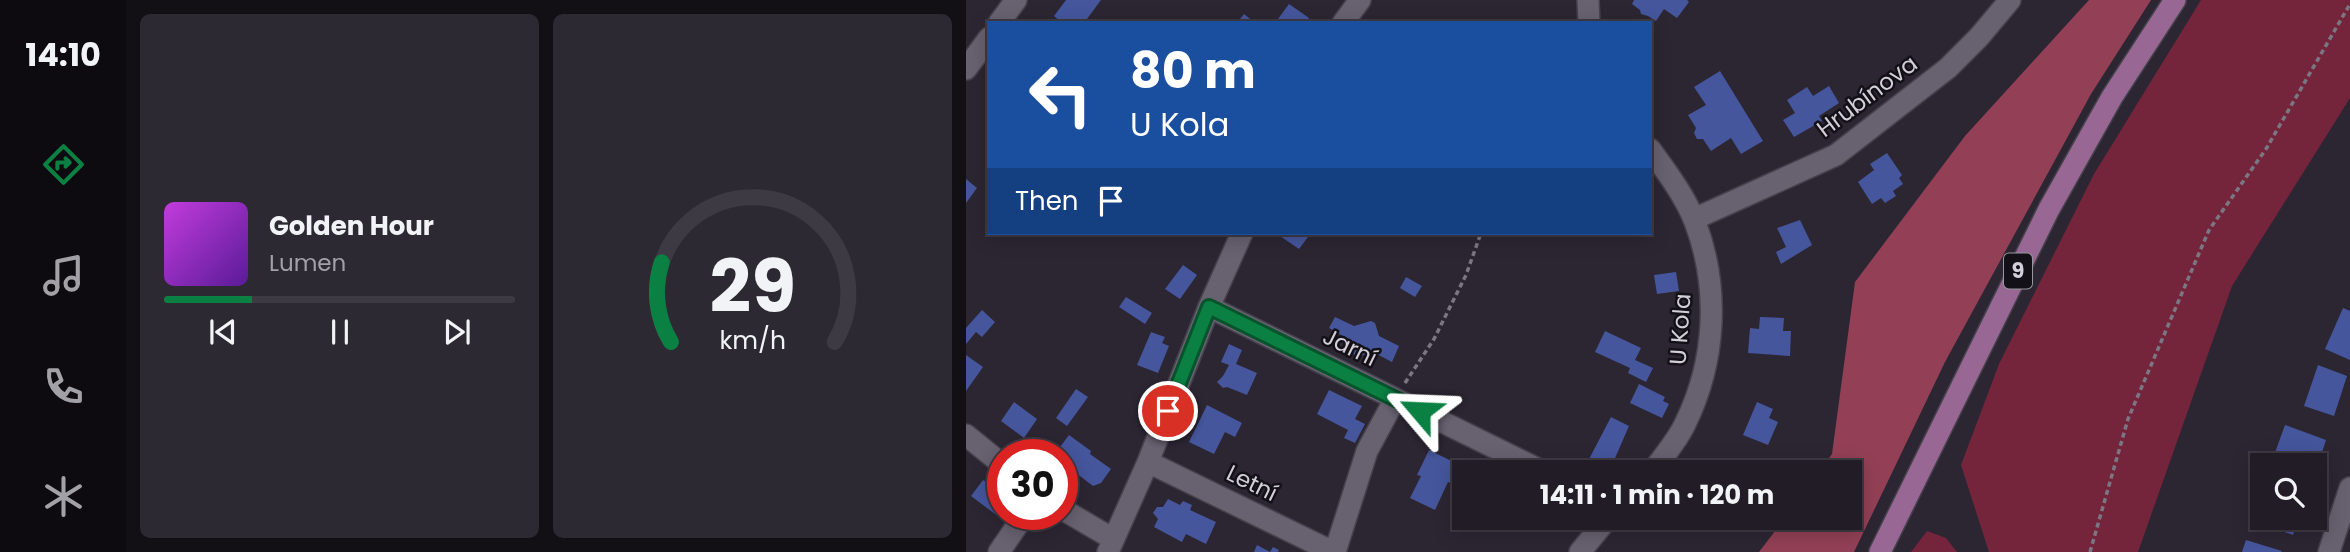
<!DOCTYPE html>
<meta charset="utf-8">
<style>
:root{--surface:#211c26;--page:#2d2932;--text:#f1f3f6;--muted:#a2a1a7;--line:#3e3a43;--accent:#0b8043}
body{margin:0;font-family:Poppins,sans-serif;background:var(--page);color:var(--text);height:100vh;display:flex;flex-direction:column;font-size:26px;white-space:nowrap}
*{box-sizing:border-box;margin:0}
p{font-size:23px;color:var(--muted)}
.icon{flex:none;width:38px;height:38px;fill:none;stroke:currentColor;stroke-width:2;stroke-linecap:round;stroke-linejoin:round}
.map{position:relative;flex:1;overflow:hidden}
.sheet{display:flex;flex-direction:column;gap:14px;padding:14px;background:#120f15;width:840px}
.sheet>*{flex:none}
.hud{position:absolute;left:21px;top:21px;width:665px;height:214px;border-radius:0px;box-shadow:0 4px 18px #0003,0 0 0 2px var(--line);background:#1a4fa0;color:#fff;overflow:hidden}
.buttons{position:absolute;left:1284px;top:453px;display:grid;gap:14px}
.buttons a{display:grid;place-items:center;width:77px;height:77px;border-radius:0px;background:var(--surface);box-shadow:0 4px 18px #0003,0 0 0 2px var(--line);font-size:35px}
.speed{position:absolute;left:21px;top:439px;display:flex;gap:14px;font-size:35px;font-weight:700;text-align:center}
.speed>*{display:grid;place-content:center;width:91px;height:91px;border-radius:50%;background:var(--surface);box-shadow:0 4px 18px #0003,0 0 0 2px var(--line);line-height:1}
.speed .limit{border:10px solid #d22;background:#fff;color:#111}
.pin{position:absolute;display:grid;place-items:center;width:60px;height:60px;color:#fff;margin:-30px;border:4px solid #fff;border-radius:50%;box-shadow:0 2px 7px #0007}
.me{position:absolute;width:77px;margin:-38px;rotate:296deg;stroke-linejoin:round;filter:drop-shadow(0 0 5px #0008)}
.turn{display:flex;align-items:center;gap:24px;height:147px;padding:0 28px;font-size:32px}
.turn .icon{width:91px;height:91px;stroke-width:2.5}
.turn b{display:block;font-size:49px;line-height:60px}
.then{display:flex;align-items:center;height:66px;padding:0 28px;background:#0003;gap:14px;font-size:26px}
.sheet .widget{flex:1;display:flex;flex-direction:column;justify-content:center;gap:10px;min-width:0;padding:0 24px;border-radius:10px;background:var(--page)}
.sheet .dial{align-items:center;gap:0}
.dial svg{height:182px;overflow:visible;fill:none;stroke:var(--line);stroke-width:7;stroke-linecap:round;text-anchor:middle}
.dial text{fill:var(--text);stroke:none}
.song{display:flex;align-items:center;gap:21px}
.cover{width:84px;height:84px;border-radius:10px;background:linear-gradient(135deg,hsl(290 70% 55%),hsl(270 70% 35%))}
.played{height:7px;border-radius:4px;background:linear-gradient(90deg,var(--accent) 25%,var(--line) 25%)}
.keys{display:flex;justify-content:space-around;direction:ltr}
.sheet .tiles{flex:1;display:grid;gap:14px;grid-template-columns:repeat(2,1fr)}
.trip{position:absolute;left:486px;top:460px;width:410px;height:70px;border-radius:0px;background:var(--surface);box-shadow:0 4px 18px #0003,0 0 0 2px var(--line);font-weight:700;line-height:70px;text-align:center}
main{display:flex;flex:1;min-height:0}
.tabs{display:flex;flex-direction:column;width:126px;justify-content:space-around;align-items:center;background:#0d0b0f;color:var(--muted)}
.tabs .icon{width:49px;height:49px}
.tabs .selected{color:var(--accent)}
.tabs b{font-size:32px;color:var(--text)}
.map>svg:first-child{display:block}
.green{fill:#74253c}
.forest{fill:#934056}
.building{fill:#45569c}
.lines{fill:none;stroke-linecap:round;stroke-linejoin:round}
.minor-casing{stroke:#45414c;stroke-width:24}
.primary-casing{stroke:#45414c;stroke-width:24}
.path{stroke:#7b7782;stroke-width:3.5;stroke-dasharray:5 3.5;stroke-linecap:butt}
.minor{stroke:#676170;stroke-width:21}
.primary{stroke:#996794;stroke-width:21}
.route-casing{stroke:#07532c;stroke-width:18}
.route{stroke:#0b8043;stroke-width:12}
.labels{text-anchor:middle;stroke-width:5;stroke-linejoin:round;paint-order:stroke}
.shield{fill:#131117;stroke:#99969e;stroke-width:2}
.shield-label{font-size:21px;font-weight:bold;fill:#d2cfd8}
.street-label{font-size:23px;fill:#d2cfd8;stroke:#131117}
</style>
<main>
<nav class="tabs">
<b>14:10</b>
<svg class="icon selected" aria-label="directions" viewBox="0 0 24 24"><path d="M12 3l9 9-9 9-9-9zM9 14v-3h6M13 9l2 2-2 2"/></svg>
<svg class="icon" aria-label="music" viewBox="0 0 24 24"><path d="M9 18V5l10-2v13"/><circle cx="6" cy="18" r="3"/><circle cx="16" cy="16" r="3"/></svg>
<svg class="icon" aria-label="phone" viewBox="0 0 24 24"><path d="M5 4h4l2 5-3 2q2 4 5 5l2-3 5 2v4C11 20 4 13 5 4z"/></svg>
<svg class="icon" aria-label="climate" viewBox="0 0 24 24"><path d="M12 3v18M4 7l16 10M4 17L20 7"/></svg>
</nav>
<section class="sheet">
<div class="tiles">
<div class="widget">
<div class="song"><i class="cover"></i><div><b>Golden Hour</b><p>Lumen</p></div></div>
<div class="played"></div>
<div class="keys"><svg class="icon" aria-label="previous" viewBox="0 0 24 24"><path d="M18 5L8 12l10 7zM5 5v14"/></svg><svg class="icon" aria-label="pause" viewBox="0 0 24 24"><path d="M8 5v14M16 5v14"/></svg><svg class="icon" aria-label="next" viewBox="0 0 24 24"><path d="M6 5l10 7-10 7zM19 5v14"/></svg></div>
</div>
<div class="widget dial"><svg viewBox="0 0 100 80">
<path d="M14 69A42 42 0 1 1 86 69"/>
<path d="M14 69A42 42 0 0 1 10 34" stroke="#0b8043"/>
<text x="50" y="56" font-size="32" font-weight="700">29</text>
<text x="50" y="72" font-size="11">km/h</text>
</svg></div>
</div>
</section>
<div class="map">
<svg width="1384" height="552" viewBox="0 0 1384 552">
<rect width="100%" height="100%" fill="#2c2633"/>
<path class="green" d="M1235,0H1384V98L1266,286L1172,552H1023L995,465L1033,364L1128,174Z
M961,531L980,538L991,552H945Z"/>
<path class="forest" d="M1123,0H1185L1125,94L979,362L888,552H793L819,518H884V472H853L866,454L889,282L999,136Z"/>
<path class="building" d="M100,0H135L118,23H96L88,16Z
M668,0H721L723,2L711,18L698,9L690,21L682,16L675,14L674,10L666,4Z
M323,4L343,18L340,23H316L317,21L312,19Z
M278,14L289,23H271Z
M754,71L797,141L775,154L765,138L745,151L737,139H731L728,133L730,128L722,115L740,105L728,87Z
M863,86L873,103L853,116L856,121L828,137L817,120L829,113L821,100L841,87L847,96Z
M921,153L936,175L933,178L937,184L927,191L930,196L919,203L915,198L906,204L892,182L908,170L904,164Z
M0,179L11,188L0,203Z
M834,220L846,245L815,264L810,252L820,247L811,228Z
M316,233H345L333,249L314,236Z
M217,265L231,275L214,299L199,289Z
M710,272L713,291L691,294L688,275Z
M440,277L456,286L449,297L434,288Z
M160,297L186,313L179,324L153,307Z
M1377,308L1384,311V360L1359,349Z
M16,310L29,322L16,337L10,332L0,344V328Z
M369,317L388,326L405,321L409,323L413,336L433,346L426,362L407,352L392,357L388,355L382,339L363,328Z
M794,317L818,318L817,331H825L824,356L782,353L784,328L793,329Z
M639,331L675,348L669,360L687,368L680,382L662,373L664,368L629,352Z
M185,332L199,337L196,343L203,346L192,373L171,365Z
M263,344L276,350L270,364L291,373L281,395L261,387L257,388L251,382L257,376L263,365L255,362Z
M0,355L17,367L0,391Z
M1352,365L1381,376L1368,416L1338,406Z
M673,384L699,397L697,401L703,404L696,418L664,403Z
M110,389L122,397L101,426L90,418Z
M363,390L396,406L389,419L399,424L389,443L378,438L382,430L351,414Z
M48,402L71,419L58,438L35,421Z
M791,402L807,409L803,418L812,422L802,445L777,435Z
M241,405L276,423L269,437L259,432L248,454L223,442Z
M645,417L663,426L643,472H641L621,463Z
M1319,425L1360,440L1350,471L1349,466H1330L1307,458Z
M103,435L125,451L124,454L145,469L135,483L127,486L110,473L106,478L96,470V455H88Z
M463,450L502,469L493,487L482,482L469,510L444,498L455,476L451,475Z
M17,480L37,495V513L33,517L5,496Z
M1297,492V518H1333L1327,535L1287,521Z
M202,499L214,505L217,501L226,505L224,510L250,522L240,544L220,534L216,542L188,527L192,519L187,513L191,507H197Z
M720,518H746L738,530Z
M1280,540L1316,551L1315,552H1276Z
M291,545L304,552L307,547L313,550L312,552H288Z"/>
<g class="lines">
<defs>
<path id="minor" d="M622,0L623,23
M33,23L50,0
M377,23L394,0
M0,69L23,38
M684,149C700,171 719,196 729,222C754,288 750,361 719,424C711,441 697,457 686,472
M728,219L870,155L982,68L1013,37L1044,0
M243,307L578,472
M0,435L37,465
M182,462L367,552
M96,509L147,539
M33,552L59,514
M142,552L182,462L243,307L276,233
M369,552L401,451L429,399
M614,552L642,518
M1363,552L1384,488"/>
<path id="primary" d="M914,552L1083,209L1146,97L1209,0"/>
</defs>
<use href="#minor" class="minor-casing"/>
<use href="#primary" class="primary-casing"/>
<path class="path" d="M439,383L468,339L500,275L515,233
M1124,552L1162,419L1243,230L1300,149L1384,4"/>
<use href="#minor" class="minor"/>
<use href="#primary" class="primary"/>
</g>
<g class="lines">
<defs>
<path id="route" d="M202,411L243,307L454,411"/>
</defs>
<use href="#route" class="route-casing"/>
<use href="#route" class="route"/>
</g>
<g class="labels">
<rect class="shield" x="1038" y="253.5" width="28" height="35" rx="5"/>
<g class="shield-label">
<text x="1052" y="278">9</text>
</g>
<g class="street-label">
<text transform="translate(901 96) rotate(-37)" y="8">Hrubínova</text>
<text transform="translate(714 329) rotate(-86)" y="8">U Kola</text>
<text transform="translate(384 347) rotate(26)" y="8">Jarní</text>
<text transform="translate(286 483) rotate(26)" y="8">Letní</text>
</g>
</g>
</svg>
<div class="buttons">
<a><svg class="icon" aria-label="search" viewBox="0 0 24 24"><circle cx="10" cy="10" r="6"/><path d="M15 15l6 6"/></svg></a>
</div>
<div class="speed"><div class="limit">30</div></div>
<div class="pin" style="left:202px;top:411px;background:#d93025"><svg class="icon" aria-label="arrive" viewBox="0 0 24 24"><path d="M6 21V4h12l-3 4 3 4H6"/></svg></div>
<svg class="me" style="left:454px;top:411px" viewBox="-20 -20 40 40"><path d="M0-17L14 15 0 8-14 15z" fill="#0b8043" stroke="#fff" stroke-width="4"/></svg>
<div class="trip">14:11 · 1 min · 120 m</div>
<div class="hud">
<div class="turn"><svg class="icon" aria-label="left" viewBox="0 0 24 24"><path d="M17 20v-9H6M10 6l-5 5 5 5"/></svg><div><b>80 m</b>U Kola</div></div>
<div class="then">Then<svg class="icon" aria-label="arrive" viewBox="0 0 24 24"><path d="M6 21V4h12l-3 4 3 4H6"/></svg></div>
</div>
</div>
</main>
